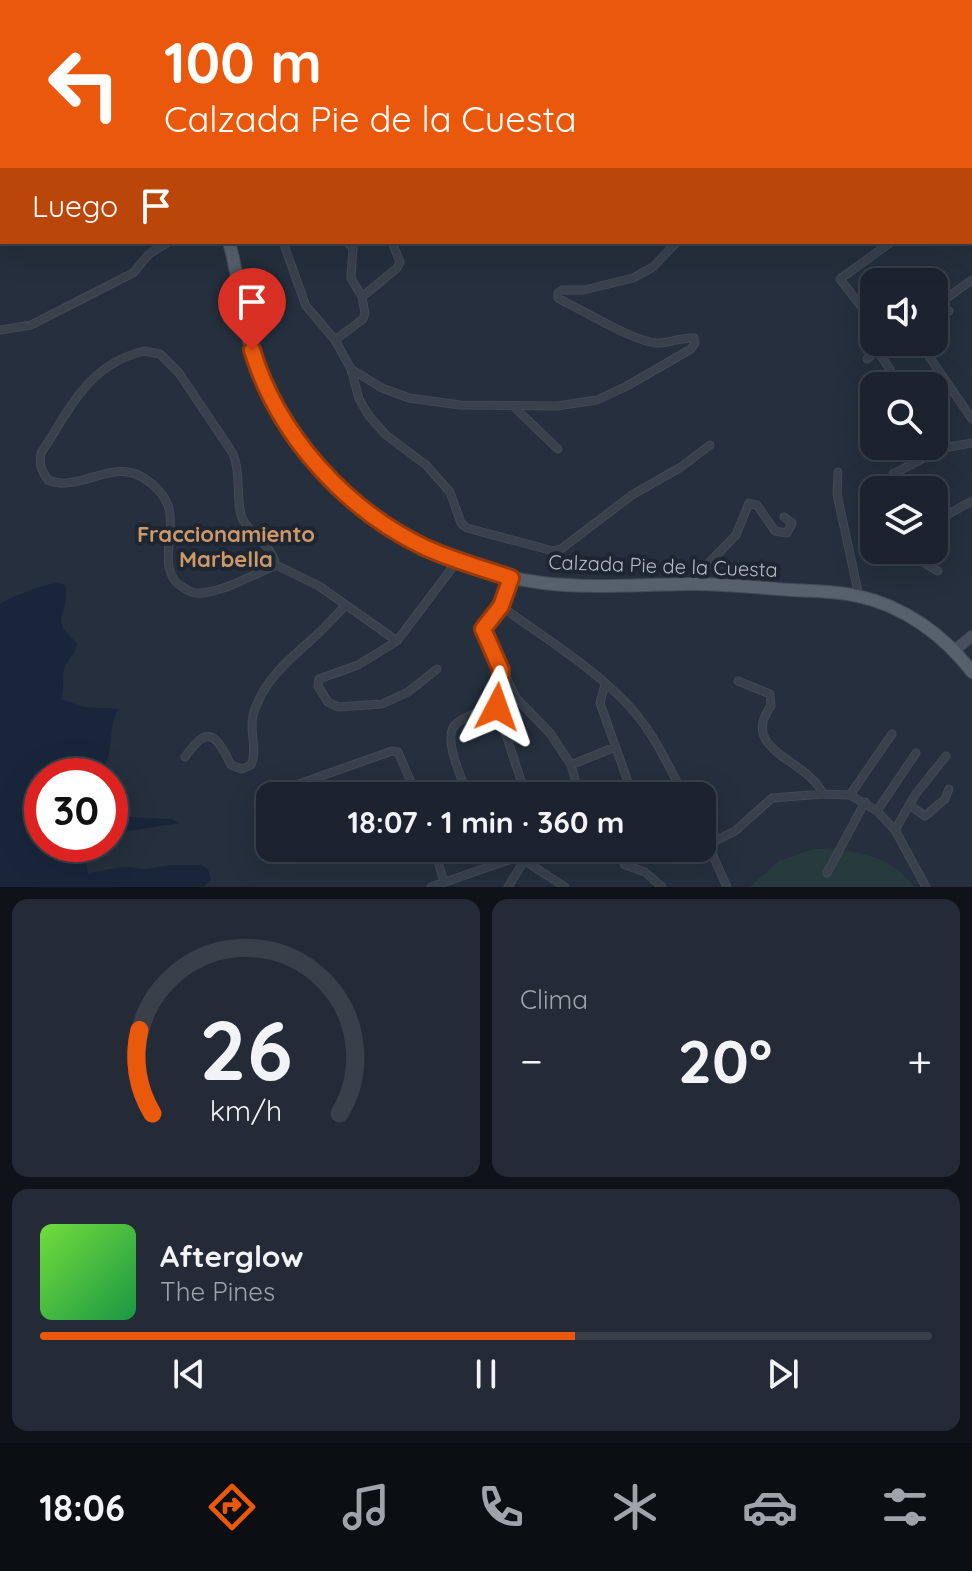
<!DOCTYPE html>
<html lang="es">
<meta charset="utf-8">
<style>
:root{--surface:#1c232e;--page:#252b36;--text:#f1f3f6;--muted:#a0a4aa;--line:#3a404a;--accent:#ea580c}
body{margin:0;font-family:Quicksand,sans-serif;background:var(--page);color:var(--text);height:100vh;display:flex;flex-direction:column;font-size:30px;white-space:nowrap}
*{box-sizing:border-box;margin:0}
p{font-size:26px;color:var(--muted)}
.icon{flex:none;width:44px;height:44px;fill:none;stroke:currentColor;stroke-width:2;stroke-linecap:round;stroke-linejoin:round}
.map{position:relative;height:887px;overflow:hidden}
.details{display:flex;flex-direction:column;gap:12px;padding:12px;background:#0f1319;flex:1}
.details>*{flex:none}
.hud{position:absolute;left:0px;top:0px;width:972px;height:244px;box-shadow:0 8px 32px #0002,0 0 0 2px var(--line);background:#ea580c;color:#fff;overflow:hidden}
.tools{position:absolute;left:860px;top:268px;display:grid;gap:16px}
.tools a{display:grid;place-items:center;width:88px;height:88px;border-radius:16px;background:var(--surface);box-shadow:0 8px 32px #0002,0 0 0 2px var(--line);font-size:40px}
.speed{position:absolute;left:24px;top:758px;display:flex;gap:16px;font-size:40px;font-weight:700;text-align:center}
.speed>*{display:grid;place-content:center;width:104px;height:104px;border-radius:50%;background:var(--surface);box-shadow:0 8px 32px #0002,0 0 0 2px var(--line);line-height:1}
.speed .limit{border:12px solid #d22;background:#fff;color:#111}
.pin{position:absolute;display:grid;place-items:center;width:68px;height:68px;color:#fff;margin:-82px -34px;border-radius:50% 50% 50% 0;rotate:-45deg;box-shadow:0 0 8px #0007}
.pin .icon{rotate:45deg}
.me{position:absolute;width:88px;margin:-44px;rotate:4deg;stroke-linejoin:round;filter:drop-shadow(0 0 6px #0008)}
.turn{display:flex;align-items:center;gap:28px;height:168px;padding:0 32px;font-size:36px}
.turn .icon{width:104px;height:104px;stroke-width:2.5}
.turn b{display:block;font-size:56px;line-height:68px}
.then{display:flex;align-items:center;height:76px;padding:0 32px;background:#0003;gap:16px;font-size:30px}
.big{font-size:60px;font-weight:800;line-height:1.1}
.details .tile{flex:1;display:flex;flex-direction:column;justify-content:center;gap:12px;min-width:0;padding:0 28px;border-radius:16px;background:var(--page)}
.details .dial{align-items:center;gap:0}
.dial svg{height:208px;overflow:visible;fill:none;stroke:var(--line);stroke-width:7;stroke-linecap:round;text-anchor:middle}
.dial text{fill:var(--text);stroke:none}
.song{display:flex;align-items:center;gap:24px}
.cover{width:96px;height:96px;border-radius:12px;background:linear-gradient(135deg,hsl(100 70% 55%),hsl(140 70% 35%))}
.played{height:8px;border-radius:4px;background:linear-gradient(90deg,var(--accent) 60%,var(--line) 60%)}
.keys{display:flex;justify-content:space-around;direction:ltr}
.heat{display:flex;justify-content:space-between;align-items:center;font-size:44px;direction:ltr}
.details .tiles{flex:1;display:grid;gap:12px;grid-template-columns:1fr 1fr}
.tile:last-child{grid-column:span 2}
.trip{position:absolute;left:256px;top:782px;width:460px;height:80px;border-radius:16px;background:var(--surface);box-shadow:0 8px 32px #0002,0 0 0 2px var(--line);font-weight:800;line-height:80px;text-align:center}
.menu{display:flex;height:128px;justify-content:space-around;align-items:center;background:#0b0e12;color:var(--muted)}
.menu .icon{width:56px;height:56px}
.menu .selected{color:var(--accent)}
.menu b{font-size:36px;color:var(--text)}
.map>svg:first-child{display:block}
.green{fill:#273b3e}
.water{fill:#19263a}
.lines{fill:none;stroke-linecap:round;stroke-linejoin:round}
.street-casing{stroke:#424a56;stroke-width:9}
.secondary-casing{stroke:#424a56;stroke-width:12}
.primary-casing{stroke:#424a56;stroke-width:14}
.street{stroke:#39414d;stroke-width:7}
.secondary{stroke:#485060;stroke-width:10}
.primary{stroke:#57606d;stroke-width:12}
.route-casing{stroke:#983908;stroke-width:20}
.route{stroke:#ea580c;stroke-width:14}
.labels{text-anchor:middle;stroke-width:8;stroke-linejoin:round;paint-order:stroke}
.street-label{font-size:20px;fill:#b5bcc8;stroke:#1e2632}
.neighbourhood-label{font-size:22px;font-weight:bold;fill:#cf9869;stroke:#1e2632}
</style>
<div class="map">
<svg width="972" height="887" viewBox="0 0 972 887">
<rect width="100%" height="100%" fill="#252f3d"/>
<path class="green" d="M813,849C849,849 892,854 914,887H749L779,861Z"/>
<path class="water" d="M57,583L65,585C71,618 46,616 77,643C76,654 70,656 65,666C61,675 65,688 61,699L83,707L119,709C109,724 113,740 108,757C106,765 101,767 101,776H42V844H94L85,855L88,873L124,867L145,869L171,865H200L208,869L211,879L204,887H0V604C18,594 37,586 57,583Z
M110,816L171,819L180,823L110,834Z"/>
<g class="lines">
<defs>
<path id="street" d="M649,0L650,2
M970,12H972
M970,50H972
M0,58L2,59
M0,132L2,134
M970,153H972
M970,222L972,224
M283,242L306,306L335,340L351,369L359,399L369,416L386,435L426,465L450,492L461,523L467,528L553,551L561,549L632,495L681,467L710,445
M362,297L397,268L400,262L392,242
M934,307L972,280
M934,321L949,311
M874,323L840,279L891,242
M0,330L31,325L133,273L149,254L169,242
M335,340L363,319L365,313L362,297L351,278L353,248L347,242
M919,342L972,419
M877,350L901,386
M144,351L160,354L179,373L232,452C242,472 235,505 243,520C253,537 270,543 276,565C252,575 226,591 201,593C195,594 190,592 184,588C155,572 176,534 169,509C166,496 154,484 142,477C110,459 79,493 48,480C41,470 39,465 41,453C71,408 87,365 144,351Z
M867,359L887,342
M351,369L382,388L409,398L460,405L557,406L597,400L627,386L691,349L695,343L694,338C680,337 668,344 656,343C634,341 589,314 567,303L558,298V293L562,290H584L633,278L653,267L677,242
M515,408L558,449
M934,435L943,448
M899,446L912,465
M838,472L837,494L859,596
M893,474L943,448L972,443
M934,522L972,501
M918,550L926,564L938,571
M276,565L319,586L397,641
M511,578L501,606C544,638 592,666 629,706C652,730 669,766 684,796
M700,584L708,564L736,535L749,503L757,505L775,531L787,533L792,523L784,517
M501,606L485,623L484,635L517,699L550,733L571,765L580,796
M437,669L408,692L382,704L338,707L328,702L318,686L319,679L358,665L397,641L458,560
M501,671L497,707L526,796
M738,681L770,694L771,706C738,751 808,759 823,794
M605,684L600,703L633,796
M185,757C209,722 217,737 231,765L242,769L251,765C258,750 249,732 253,715C262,683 286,662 310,641C323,630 334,617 346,605
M571,765L615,747
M276,792L392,751L398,752L417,796
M850,795L892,734
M468,796C463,780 441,737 456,724C465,715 484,711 497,707
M909,805L925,816L945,799L949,789
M877,811L916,753
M895,830L915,795L946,756
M702,831L727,887
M709,844L735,831L772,798L823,794L850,795L877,811L895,830L926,887
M434,848L444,882
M486,848L492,866
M625,848L622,859L625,865L645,872L662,887
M519,857L565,887
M827,873L865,802
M431,887L543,848
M508,887L524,861"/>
<path id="secondary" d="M955,650L972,636"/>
<path id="primary" d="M6,0L8,2
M229,242C241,283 241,326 257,366C278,422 315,469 361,505C413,546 477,575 543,583C593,589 645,584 695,584C727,584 760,588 792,590C814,591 837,591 858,596C904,606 945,636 972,672"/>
</defs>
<use href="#street" class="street-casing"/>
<use href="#secondary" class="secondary-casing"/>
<use href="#primary" class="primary-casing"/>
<use href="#street" class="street"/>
<use href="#secondary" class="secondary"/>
<use href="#primary" class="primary"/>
</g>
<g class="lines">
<defs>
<path id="route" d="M252,350C278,435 345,509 424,547C452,560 482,568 511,578L501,606L483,629L501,670L497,707"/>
</defs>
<use href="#route" class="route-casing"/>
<use href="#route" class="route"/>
</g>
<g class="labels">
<g class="street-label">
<text transform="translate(663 566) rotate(2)" y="7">Calzada Pie de la Cuesta</text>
</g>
<g class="neighbourhood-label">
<text x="226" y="542">Fraccionamiento<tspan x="226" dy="25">Marbella</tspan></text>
</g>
</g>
</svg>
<div class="tools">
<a><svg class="icon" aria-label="sound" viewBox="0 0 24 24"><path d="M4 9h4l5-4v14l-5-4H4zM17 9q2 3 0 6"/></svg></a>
<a><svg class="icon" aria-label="search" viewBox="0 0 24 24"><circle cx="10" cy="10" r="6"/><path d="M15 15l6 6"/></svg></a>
<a><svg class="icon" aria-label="layers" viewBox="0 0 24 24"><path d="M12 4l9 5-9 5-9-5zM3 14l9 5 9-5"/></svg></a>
</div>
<div class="speed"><div class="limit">30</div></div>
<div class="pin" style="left:252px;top:350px;background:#d93025"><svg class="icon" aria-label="arrive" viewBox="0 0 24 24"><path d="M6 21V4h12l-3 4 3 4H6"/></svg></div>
<svg class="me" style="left:497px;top:707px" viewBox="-20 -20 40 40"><path d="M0-17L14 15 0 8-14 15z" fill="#ea580c" stroke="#fff" stroke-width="4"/></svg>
<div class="trip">18:07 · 1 min · 360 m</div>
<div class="hud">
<div class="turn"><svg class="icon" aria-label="left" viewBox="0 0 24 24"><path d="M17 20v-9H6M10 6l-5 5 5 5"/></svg><div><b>100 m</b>Calzada Pie de la Cuesta</div></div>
<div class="then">Luego<svg class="icon" aria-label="arrive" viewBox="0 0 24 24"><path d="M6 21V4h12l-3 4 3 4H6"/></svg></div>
</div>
</div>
<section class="details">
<div class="tiles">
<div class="tile dial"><svg viewBox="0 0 100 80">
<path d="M14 69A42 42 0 1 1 86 69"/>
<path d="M14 69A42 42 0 0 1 9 37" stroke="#ea580c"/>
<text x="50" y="56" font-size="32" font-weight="700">26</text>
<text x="50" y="72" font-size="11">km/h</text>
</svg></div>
<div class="tile"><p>Clima</p>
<div class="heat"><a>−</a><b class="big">20°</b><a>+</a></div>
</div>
<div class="tile">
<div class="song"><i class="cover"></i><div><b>Afterglow</b><p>The Pines</p></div></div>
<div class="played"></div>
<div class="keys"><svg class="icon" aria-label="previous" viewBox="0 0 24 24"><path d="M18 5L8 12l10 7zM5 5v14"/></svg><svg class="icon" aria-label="pause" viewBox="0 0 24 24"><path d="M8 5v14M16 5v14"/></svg><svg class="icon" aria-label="next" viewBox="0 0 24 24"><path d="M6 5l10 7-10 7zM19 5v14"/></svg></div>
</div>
</div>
</section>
<nav class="menu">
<b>18:06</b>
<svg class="icon selected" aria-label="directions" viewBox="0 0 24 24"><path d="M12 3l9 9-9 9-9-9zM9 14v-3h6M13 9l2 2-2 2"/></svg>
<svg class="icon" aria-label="music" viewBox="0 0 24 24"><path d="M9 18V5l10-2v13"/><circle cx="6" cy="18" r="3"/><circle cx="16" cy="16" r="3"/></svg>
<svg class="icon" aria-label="phone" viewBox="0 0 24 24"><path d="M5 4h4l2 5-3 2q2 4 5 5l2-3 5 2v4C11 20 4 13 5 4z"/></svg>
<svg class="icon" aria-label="climate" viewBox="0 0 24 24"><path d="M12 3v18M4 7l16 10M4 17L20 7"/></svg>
<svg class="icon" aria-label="car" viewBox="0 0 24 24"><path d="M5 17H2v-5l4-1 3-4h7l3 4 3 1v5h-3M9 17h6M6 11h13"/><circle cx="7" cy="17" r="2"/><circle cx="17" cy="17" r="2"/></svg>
<svg class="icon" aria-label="filters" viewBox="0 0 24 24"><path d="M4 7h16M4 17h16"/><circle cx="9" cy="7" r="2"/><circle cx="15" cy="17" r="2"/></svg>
</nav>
